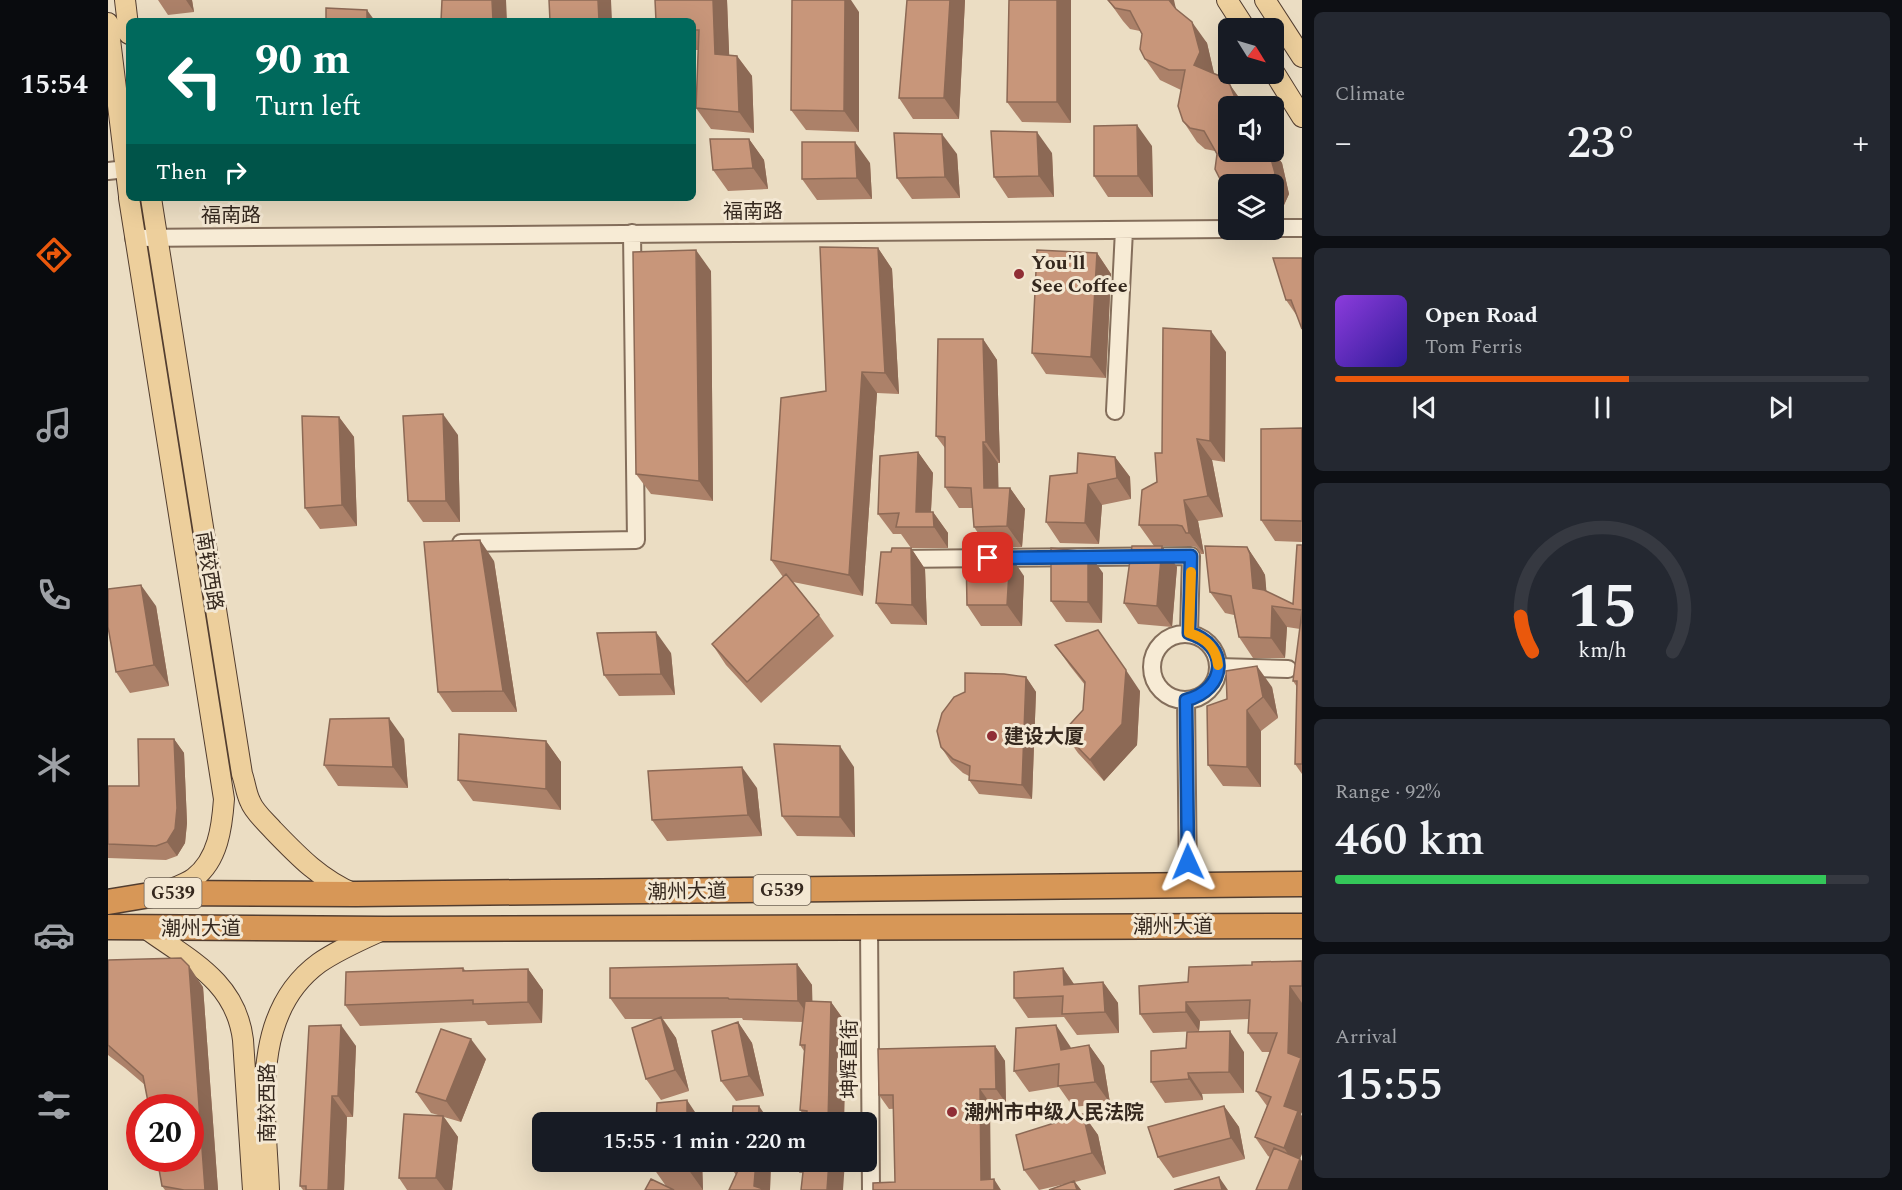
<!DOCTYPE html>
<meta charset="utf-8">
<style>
:root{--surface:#171b24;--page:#242831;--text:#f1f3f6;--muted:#9ea1a6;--line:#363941;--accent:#ea580c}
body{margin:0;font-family:Spectral,"Noto Sans SC",serif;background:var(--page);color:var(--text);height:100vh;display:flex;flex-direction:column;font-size:22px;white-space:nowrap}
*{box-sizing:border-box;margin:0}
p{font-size:20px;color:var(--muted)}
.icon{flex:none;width:33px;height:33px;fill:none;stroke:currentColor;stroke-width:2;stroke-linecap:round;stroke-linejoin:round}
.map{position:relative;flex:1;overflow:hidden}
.details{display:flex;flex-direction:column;gap:12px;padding:12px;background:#0d0f14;width:600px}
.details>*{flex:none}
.guide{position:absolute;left:18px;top:18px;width:570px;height:183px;border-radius:9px;box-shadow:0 6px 24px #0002;background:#00695c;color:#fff;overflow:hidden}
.needle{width:39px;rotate:127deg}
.buttons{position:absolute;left:1110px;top:18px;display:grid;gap:12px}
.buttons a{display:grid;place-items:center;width:66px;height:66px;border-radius:9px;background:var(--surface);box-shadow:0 6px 24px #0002;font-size:30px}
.speed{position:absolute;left:18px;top:1094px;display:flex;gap:12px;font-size:30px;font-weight:700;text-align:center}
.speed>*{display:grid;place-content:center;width:78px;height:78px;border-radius:50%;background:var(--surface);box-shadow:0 6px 24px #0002;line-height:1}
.speed .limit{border:9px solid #d22;background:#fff;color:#111}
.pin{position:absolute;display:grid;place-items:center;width:51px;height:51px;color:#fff;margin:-26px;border-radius:12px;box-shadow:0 3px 9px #0006}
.me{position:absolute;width:66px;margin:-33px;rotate:359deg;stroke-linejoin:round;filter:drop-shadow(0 0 4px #0008)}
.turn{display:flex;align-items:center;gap:21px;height:126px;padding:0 30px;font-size:27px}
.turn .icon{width:78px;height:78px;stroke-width:2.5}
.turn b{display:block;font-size:42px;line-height:51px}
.then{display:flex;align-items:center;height:57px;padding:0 30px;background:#0003;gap:12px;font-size:22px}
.big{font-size:45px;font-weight:600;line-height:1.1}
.details .tile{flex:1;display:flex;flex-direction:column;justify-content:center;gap:9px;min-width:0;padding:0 21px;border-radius:9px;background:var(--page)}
.details .dial{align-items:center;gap:0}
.dial svg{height:156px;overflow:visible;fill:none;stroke:var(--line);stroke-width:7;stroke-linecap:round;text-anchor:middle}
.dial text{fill:var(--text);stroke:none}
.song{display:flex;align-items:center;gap:18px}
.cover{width:72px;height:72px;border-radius:9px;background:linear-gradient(135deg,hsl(270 70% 55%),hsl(250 70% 35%))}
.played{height:6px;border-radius:3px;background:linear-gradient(90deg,var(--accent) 55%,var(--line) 55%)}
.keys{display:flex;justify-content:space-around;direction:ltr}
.heat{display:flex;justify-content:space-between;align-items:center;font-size:33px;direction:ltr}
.charge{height:9px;border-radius:4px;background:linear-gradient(90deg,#34c759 92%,var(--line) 0)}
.trip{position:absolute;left:424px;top:1112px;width:345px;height:60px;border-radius:9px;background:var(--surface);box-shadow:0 6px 24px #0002;font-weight:600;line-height:60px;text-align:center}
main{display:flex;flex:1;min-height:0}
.menu{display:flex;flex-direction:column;width:108px;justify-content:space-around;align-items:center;background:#090b0e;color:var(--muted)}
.menu .icon{width:42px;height:42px}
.menu .on{color:var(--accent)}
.menu b{font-size:27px;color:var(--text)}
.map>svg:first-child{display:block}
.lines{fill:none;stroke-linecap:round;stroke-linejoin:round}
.minor-casing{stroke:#846e5b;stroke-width:20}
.major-casing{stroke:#523d2f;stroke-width:22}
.highway-casing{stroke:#523d2f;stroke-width:27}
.minor{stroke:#f7ebd5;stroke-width:16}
.major{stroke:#edcf9c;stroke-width:20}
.highway{stroke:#d79757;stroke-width:24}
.wall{fill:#ac8169}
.shaded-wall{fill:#8c6955}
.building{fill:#c8967a;stroke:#8c6955;stroke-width:1.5}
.route-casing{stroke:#114b97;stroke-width:15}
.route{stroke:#1a73e8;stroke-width:10}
.slow{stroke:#f59e0b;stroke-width:10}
.poi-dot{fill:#902e35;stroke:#f3e7d2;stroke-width:2}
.labels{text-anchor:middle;stroke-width:6;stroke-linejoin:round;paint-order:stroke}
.shield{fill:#f3e7d2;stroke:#6e6154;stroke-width:1.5}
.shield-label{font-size:18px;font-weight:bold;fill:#35281e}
.street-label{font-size:20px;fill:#35281e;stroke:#f3e7d2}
.poi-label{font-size:20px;font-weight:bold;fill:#35281e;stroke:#f3e7d2;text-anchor:start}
</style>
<main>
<nav class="menu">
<b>15:54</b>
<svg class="icon on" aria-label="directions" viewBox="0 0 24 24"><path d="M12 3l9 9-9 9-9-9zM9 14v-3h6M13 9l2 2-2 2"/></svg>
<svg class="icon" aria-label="music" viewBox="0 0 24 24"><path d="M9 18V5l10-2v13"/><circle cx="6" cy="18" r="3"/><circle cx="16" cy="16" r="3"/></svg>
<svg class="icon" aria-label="phone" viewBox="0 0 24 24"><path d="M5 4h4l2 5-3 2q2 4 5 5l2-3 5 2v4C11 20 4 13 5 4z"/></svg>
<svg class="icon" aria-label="climate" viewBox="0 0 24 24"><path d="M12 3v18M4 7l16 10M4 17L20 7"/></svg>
<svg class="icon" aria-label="car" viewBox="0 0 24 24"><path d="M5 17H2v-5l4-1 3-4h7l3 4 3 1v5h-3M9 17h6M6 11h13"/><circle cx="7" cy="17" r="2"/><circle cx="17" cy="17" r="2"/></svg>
<svg class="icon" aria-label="filters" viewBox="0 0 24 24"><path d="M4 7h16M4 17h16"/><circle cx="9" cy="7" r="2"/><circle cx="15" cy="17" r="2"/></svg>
</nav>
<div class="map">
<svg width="1194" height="1190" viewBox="0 0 1194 1190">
<rect width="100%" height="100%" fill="#ebddc3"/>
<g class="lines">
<defs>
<path id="minor" d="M0,171L18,169
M1166,228H1194
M26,238L1120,229
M1007,411L1016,230
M353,543L528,540L524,233
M790,559L1083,556L1081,633
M1044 667a33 33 0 1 1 66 0a33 33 0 1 1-66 0Z
M1110,667L1180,669
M1078,700L1080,885
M761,927L763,1190"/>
<path id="major" d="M17,0L21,34
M1119,0L1137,28
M1157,0L1194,57
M0,23L21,196
M1166,72L1194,117
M21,198L116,799C114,827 110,860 86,878C78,884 65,888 56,892
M43,198L134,774C137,782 138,793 142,801C146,812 158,822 165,830C190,856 213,880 247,894
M37,928C81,960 128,981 135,1040L145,1190
M161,1190C158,1113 140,1015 211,963C231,949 255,939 277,929"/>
<path id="highway" d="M0,902L54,893L248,894L1194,884
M0,927L277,929L1194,926"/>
</defs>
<use href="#minor" class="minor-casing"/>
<use href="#major" class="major-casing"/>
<use href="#highway" class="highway-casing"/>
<use href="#minor" class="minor"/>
<use href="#major" class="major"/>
<use href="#highway" class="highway"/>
</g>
<path class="wall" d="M50,0H84L86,12L60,15Z
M547,0H619L621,55L629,56L644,76L646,133L603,129L588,108L590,50H585V21Z
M799,0H857L851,119H805L791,98Z
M901,0L963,123L914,122L899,102Z
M1000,0L1068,9L1099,43L1106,74L1122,85L1137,106H1120L1174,163L1181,194L1176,205L1166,210V184H1120V191L1112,179L1109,154L1107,151L1097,149L1089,142L1075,121L1073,90L1052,80L1037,59L1034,34L1032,31L1022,29L1015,21Z
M751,12V132L698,130L683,110Z
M641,139L656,160L660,189L620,191L605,170Z
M1044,146L1045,197H1000L986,176Z
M944,153L946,197L900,198L886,177Z
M849,154L852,198L804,199L789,178Z
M762,163L764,199L709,200L694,179Z
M319,198H367V199H320Z
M770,248L784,269L791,394L769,393L755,596L685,582L711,615L726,636L653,703L618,665L604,644L675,577L663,560L718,391Z
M989,253L1003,274L998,378L938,374L924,353Z
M1194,258L1189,316L1178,300Z
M603,271L605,501L543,494L528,474Z
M875,339L889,360L892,463H890V488H902L917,509L914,547L880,548L866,527L865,508H851L837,487V448L828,436Z
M1118,352L1117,462L1104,460L1115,517L1090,521L1096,554H1093L1088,547L1083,546H1054L1069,567L1064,627L1030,624L1016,603L1046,546L1031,525L1049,482L1054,453Z
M231,417L246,437L249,526L212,529L197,508Z
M1194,428V542L1167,541L1153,520Z
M350,435L352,522H315L300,501Z
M810,452L825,473L823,512H825L840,533V548H803L817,569L819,625L783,624L768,603L803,548L793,534H785L770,514Z
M1007,457L1022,477L1023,499L994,505L991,544L952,543L938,522L969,473Z
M1194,545V774L1187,764L1189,687L1185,681L1192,629L1179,627L1177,658H1145L1131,637L1126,615L1117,613L1102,592L1139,547L1153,568L1157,575L1158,591L1185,604Z
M386,561L409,712H344L330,692Z
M995,573L994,623L958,622L943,601Z
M916,576L914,626H873L859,605Z
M48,606L61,686L22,693L8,672Z
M947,645L1032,691L1029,745L996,781L970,753L955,732L975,710L977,685L962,666Z
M563,653L567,695L511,696L496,675Z
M918,677L928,692L924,799L871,794L861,780V776L855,773L843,762L833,747Z
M1164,687L1170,718L1153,731V787L1115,786L1100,765L1099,706Z
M66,739L76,753L79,823L77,843L69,856L58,860L0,858V786H31Z
M296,739L300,788L230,786L216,765Z
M438,741L453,762V810L365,801L350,780Z
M746,767L747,837L689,836L674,816Z
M649,788L654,836L559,841L544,820Z
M0,960L95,987L110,1190H57L54,1186L37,1085L17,1068L0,1055Z
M1194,961V1112L1193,1114L1192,1159L1194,1161V1190L1162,1157L1160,1156L1147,1137L1159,1106L1148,1091L1162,1052H1154L1140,1033L1141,1019L1092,1021L1091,1031L1045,1033L1032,1014L1080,982L1144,965Z
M689,964L704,985V1001L723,1002L738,1023L736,1122H698V1118L692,1110L696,1051L692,1045L695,1022L635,1020L634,1018L555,1019L568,1038L581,1091L553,1100L538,1079L548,1019H517L502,998Z
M355,968L358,971L420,969L435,990L434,1023L380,1025L377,1021L252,1026L237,1005Z
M955,968L966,984L995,982L1010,1003L1011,1033L969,1035L956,1017L920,1018L906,998Z
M630,1022L644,1043L656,1096L628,1101L613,1081Z
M201,1026L248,1046L245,1117H239L236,1190H195L192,1186Z
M981,1045L996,1066L1002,1103L965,1107L951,1087L921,1092L906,1071L962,1046L963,1048Z
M887,1046L897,1061L898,1103L781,1109L771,1095Z
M1136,1052V1093L1094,1094L1095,1100L1057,1103L1043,1082Z
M378,1059L353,1122L336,1117L350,1137L344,1190H299L291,1178L330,1115L323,1113L308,1092Z
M1116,1106L1131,1127L1137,1159L1065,1178L1050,1157Z
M975,1114L990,1135L998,1174L967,1182L973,1190H941L957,1184L931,1190L916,1170Z
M546,1161H594L595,1190H566L558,1186L546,1169Z
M622,1161H663L662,1190H621L628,1175L622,1166Z"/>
<path class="shaded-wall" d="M78,0H84L86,12Z
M384,0H398L399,21H385Z
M490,0H503L504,21H491Z
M605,0H619L622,75L607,54Z
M737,0H743L751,12V132L736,111Z
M842,0H857L851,119L836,98Z
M949,0H963V123L949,102Z
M1061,0H1066L1068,9L1082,30Z
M259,10L267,21H259Z
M1084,22L1099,43L1106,73L1100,86L1086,65Z
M629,56L644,76L646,133L631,112Z
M1122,85L1137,106H1128Z
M1029,125L1044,146L1045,197L1030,176Z
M929,132L944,153L946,197L931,176Z
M834,134L849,154L852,198L837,177Z
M641,139L656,160L660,189L645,168Z
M747,142L762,163L764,199L749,178Z
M1166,151L1174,163L1181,194L1176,205L1166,190V184H1161V152Z
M770,248L784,269L791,394L777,373Z
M588,250L603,271L605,501L591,481Z
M989,253L1003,274L998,378L983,357Z
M1103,331L1118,352L1117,462L1102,441Z
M875,339L889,360L892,463L878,442Z
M754,372L769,393L755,596L741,575Z
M335,414L350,435L352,522L338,501Z
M231,417L246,437L249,526L234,505Z
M1089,439L1104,460L1115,517L1100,496Z
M875,442L890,463L891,509L876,488Z
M810,452L825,473L822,527L808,512Z
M1007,457L1022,477L1023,499L1009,478Z
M980,484L994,505L991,544L977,523Z
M902,488L917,509L914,547L899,526Z
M1076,500L1090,521L1096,554L1081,533Z
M825,512L840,533V548L826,527Z
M372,540L386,561L409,712L395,691Z
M1054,546L1069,567L1064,627L1049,606Z
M1139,547L1153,568L1157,575L1160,608L1145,588Z
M803,548L817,569L819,625L804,605Z
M980,552L995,573L994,623L980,602Z
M902,555L916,576L914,626L899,605Z
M33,585L48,606L61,686L46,665Z
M1164,606L1179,627L1177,658L1163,638Z
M548,632L563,653L567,695L553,674Z
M1149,666L1164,687L1170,718L1155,697Z
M1018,670L1032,691L1029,745L996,781L982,760Z
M918,677L928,692L924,799L914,785Z
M1139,710L1153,731V787L1139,767Z
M281,718L296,739L300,788L285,767Z
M66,739L76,753L79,823L77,843L69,856L59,842Z
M438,741L453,762V810L438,789Z
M732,746L746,767L747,837L732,817Z
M634,767L649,788L654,836L640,815Z
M689,964L704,985L705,1022L690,1001Z
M81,966L95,987L110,1190H97Z
M955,968L969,989L956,985Z
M420,969L435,990L434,1023L420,1002Z
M995,982L1010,1003L1011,1033L997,1012Z
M1182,986L1194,1003V1112L1193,1114L1194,1116V1154L1189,1167L1176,1148V1106L1180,1053Z
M723,1002L738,1023L736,1122H720Z
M1078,1002L1092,1021L1091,1031L1078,1012Z
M553,1017L568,1038L581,1091L567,1070Z
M630,1022L644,1043L656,1096L641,1076Z
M233,1025L248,1046L245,1117L230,1096Z
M948,1025L962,1046L967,1071L953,1050Z
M1122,1031L1136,1052V1093L1121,1072Z
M363,1039L378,1059L353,1122L338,1101Z
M981,1045L996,1066L1002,1103L987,1082Z
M887,1046L897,1061L898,1103L888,1089Z
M1080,1073L1094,1094L1095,1100L1081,1079Z
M872,1089L882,1103L883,1190L873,1180Z
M224,1096L239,1117L236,1190H220Z
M579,1100L593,1121V1122H579Z
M651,1106L662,1122H650Z
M1116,1106L1131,1127L1137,1159L1123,1138Z
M975,1114L990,1135L998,1174L984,1153Z
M335,1116L350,1137L344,1190H337L328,1178Z
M1192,1159L1194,1161V1190H1180Z
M580,1161H594L595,1190L580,1169Z
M648,1161H663L662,1190H649L646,1186Z
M721,1161H737L735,1190H719Z
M1111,1177L1120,1190H1114Z
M886,1179L893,1190H886Z
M966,1181L973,1190H969Z"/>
<path class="building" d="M334,0H384L385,21H333Z
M441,0H490L491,21H442Z
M547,0H605L607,54L629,56L631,112L588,108L591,30H585V21H548Z
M684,0H737L736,111L683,110Z
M799,0H842L836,98H791Z
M901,0H949V102H899Z
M1000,0H1061L1068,9L1084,22L1092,52L1086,65L1114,77L1122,85L1127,98L1128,106H1120V152H1161L1167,173L1161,184H1122L1112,179L1107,169L1109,154L1096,131L1082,128L1075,121L1070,106L1077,70H1061L1037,59L1032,49L1034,34L1022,11L1007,8Z
M218,8L259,10V21H218Z
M1029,125L1030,176H986V126Z
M883,131L929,132L931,176L886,177Z
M786,133L834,134L837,177L789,178Z
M602,139H641L645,168L605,170Z
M694,142H747L749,178L694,179Z
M712,247L770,248L777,373L754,372L741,575L663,560L673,398L718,391Z
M588,250L591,481L528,474L525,252Z
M929,250L989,253L983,357L924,353Z
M1165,258H1194V329L1183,300H1178Z
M1055,328L1103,331L1102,441L1089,439L1100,496L1076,500L1081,533H1078L1074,526L1069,525H1031L1034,490L1049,482L1047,453H1054Z
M830,339H875L878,442H875L876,488H902L899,526L866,527L863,488L837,487V437L828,436Z
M335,414L338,501H300L295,416Z
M194,416L231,417L234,505L197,508Z
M1194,428V521L1153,520V429Z
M810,452L808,512H825L826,527H788L791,513L770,514L772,456Z
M970,453L1007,457L1009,478L980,484L977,523L938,522L942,476L969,473Z
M372,540L395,691L330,692L316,542Z
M1189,545H1194V610L1164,606L1163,638L1131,637L1123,596L1102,592L1097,546L1139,547L1142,554L1145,588L1156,590L1185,604Z
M1024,546H1054L1049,606L1016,603Z
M784,548H803L804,605L768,603L773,552H783Z
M943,548L980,552V602L943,601Z
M858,552L902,555L899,605H859Z
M678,574L711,615L639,682L604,644Z
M33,585L46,665L8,672L0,627V589Z
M1194,611V764H1187L1189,681H1185Z
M990,630L1018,670L1014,724L982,760L955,732L975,710L977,682L947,645Z
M548,632L553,674L496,675L489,633Z
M1149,666L1155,697L1139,710V767L1100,765L1099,706L1119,699L1118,671Z
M857,673L896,674L918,677L914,785L861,780L862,766L845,759L833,747L829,731L834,713L846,697L857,692Z
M281,718L285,767L216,765L222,719Z
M351,734L438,741V789L350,780Z
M30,739H66L69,808L67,829L59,842L48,846L0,844V786H31Z
M666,744L732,746V817L674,816Z
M634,767L640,815L544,820L540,771Z
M73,958L81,966L97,1190H76L54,1186L49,1158H82V1107H41L35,1076L0,1045V960Z
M1194,961V986H1182L1180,1053L1193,1058L1176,1106L1190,1111L1176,1148L1147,1137L1163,1097L1148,1091L1169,1033H1140L1142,1000L1078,1002V1012L1032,1014L1031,986L1080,982L1081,967L1144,965V962Z
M689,964L690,1001L621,999L620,998H502V968Z
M355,968V971L420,969V1002L365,1004V1000L237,1005L238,972Z
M955,968L956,985L995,982L997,1012L954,1014L955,996L906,998V972Z
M697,1001L723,1002L720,1122H698L699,1111L692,1110L697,1045H692Z
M553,1017L567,1070L538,1079L524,1028Z
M630,1022L641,1076L613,1081L604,1031Z
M233,1025L230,1096H224L220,1190H198V1186H192L201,1026Z
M948,1025L953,1050L981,1045L987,1082L950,1086L951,1064L906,1071L908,1028Z
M333,1029L363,1039L338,1101L308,1092Z
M1122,1031L1121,1072L1080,1073L1081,1079L1043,1082V1051L1078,1048L1079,1032Z
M887,1046L888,1089H872L873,1180L886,1179V1190H765V1183L787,1182L785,1095H771L770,1049Z
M579,1100V1122H548L549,1103Z
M625,1106H651L650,1122H624Z
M1116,1106L1123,1138L1050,1157L1040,1127Z
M296,1114L335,1116L328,1178H291Z
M975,1114L984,1153L916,1170L908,1135Z
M1166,1148L1192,1159L1180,1190H1148Z
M546,1161H580V1169H546Z
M622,1161H648L646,1186L655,1189V1190H621L632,1166H622Z
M693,1161H721L719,1190H693L695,1172H692Z
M1111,1177L1114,1190H1066Z
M543,1179L566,1190H537Z
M966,1181L969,1190H941Z"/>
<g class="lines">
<defs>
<path id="route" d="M880,558L1083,556L1081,633C1122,645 1119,690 1078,700L1080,862"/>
</defs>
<use href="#route" class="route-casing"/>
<use href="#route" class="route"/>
<path class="slow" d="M1083,572L1081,633C1097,638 1108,647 1110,665"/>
</g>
<g class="poi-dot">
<circle cx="911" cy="274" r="6"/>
<circle cx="884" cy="736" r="6"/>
<circle cx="844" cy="1112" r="6"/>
</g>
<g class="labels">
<g class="shield">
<rect x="645.5" y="875" width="57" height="30" rx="4.5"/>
<rect x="36.5" y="878" width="57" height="30" rx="4.5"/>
</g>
<g class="shield-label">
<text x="674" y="896">G539</text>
<text x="65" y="899">G539</text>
</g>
<g class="street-label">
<text x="645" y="218">福南路</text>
<text x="123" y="222">福南路</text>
<text transform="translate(102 571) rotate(81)" y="7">南较西路</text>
<text transform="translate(579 891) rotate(-1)" y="7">潮州大道</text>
<text x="1065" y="933">潮州大道</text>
<text x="93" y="935">潮州大道</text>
<text transform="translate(741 1059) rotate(-90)" y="7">坤辉直街</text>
<text transform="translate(159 1103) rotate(-90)" y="7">南较西路</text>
</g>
<g class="poi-label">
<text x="923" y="269">You'll<tspan x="923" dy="23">See Coffee</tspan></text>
<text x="896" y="743">建设大厦</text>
<text x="856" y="1119">潮州市中级人民法院</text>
</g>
</g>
</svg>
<div class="buttons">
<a><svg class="needle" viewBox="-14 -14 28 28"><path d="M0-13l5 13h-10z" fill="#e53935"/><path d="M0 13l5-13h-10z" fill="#9ea1a6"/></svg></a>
<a><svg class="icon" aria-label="sound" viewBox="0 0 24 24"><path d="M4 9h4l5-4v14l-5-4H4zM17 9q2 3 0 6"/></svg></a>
<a><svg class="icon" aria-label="layers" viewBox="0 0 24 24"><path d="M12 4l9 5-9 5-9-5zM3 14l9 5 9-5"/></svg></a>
</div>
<div class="speed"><div class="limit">20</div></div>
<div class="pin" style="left:880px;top:558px;background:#d93025"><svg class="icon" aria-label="arrive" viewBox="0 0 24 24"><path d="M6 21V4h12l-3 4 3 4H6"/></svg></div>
<svg class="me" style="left:1080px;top:862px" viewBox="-20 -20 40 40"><path d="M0-17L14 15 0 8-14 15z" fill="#1a73e8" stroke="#fff" stroke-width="4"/></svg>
<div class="trip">15:55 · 1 min · 220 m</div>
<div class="guide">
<div class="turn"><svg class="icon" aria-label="left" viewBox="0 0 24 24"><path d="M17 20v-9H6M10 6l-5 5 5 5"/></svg><div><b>90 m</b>Turn left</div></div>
<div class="then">Then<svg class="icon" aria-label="right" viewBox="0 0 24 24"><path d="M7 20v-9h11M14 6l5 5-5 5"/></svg></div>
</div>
</div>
<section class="details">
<div class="tile"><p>Climate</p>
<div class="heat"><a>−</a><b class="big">23°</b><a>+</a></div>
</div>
<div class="tile">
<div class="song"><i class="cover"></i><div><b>Open Road</b><p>Tom Ferris</p></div></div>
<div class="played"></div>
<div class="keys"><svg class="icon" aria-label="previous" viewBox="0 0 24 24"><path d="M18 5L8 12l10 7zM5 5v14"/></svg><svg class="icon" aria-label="pause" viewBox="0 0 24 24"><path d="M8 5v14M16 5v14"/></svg><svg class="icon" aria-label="next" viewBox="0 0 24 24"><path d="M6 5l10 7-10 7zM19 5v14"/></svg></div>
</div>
<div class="tile dial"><svg viewBox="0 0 100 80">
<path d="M14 69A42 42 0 1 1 86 69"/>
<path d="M14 69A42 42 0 0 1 8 51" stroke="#ea580c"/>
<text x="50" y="56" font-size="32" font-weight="700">15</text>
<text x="50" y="72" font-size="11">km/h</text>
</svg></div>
<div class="tile"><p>Range · 92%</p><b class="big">460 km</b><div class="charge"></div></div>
<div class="tile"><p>Arrival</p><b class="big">15:55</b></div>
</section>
</main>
